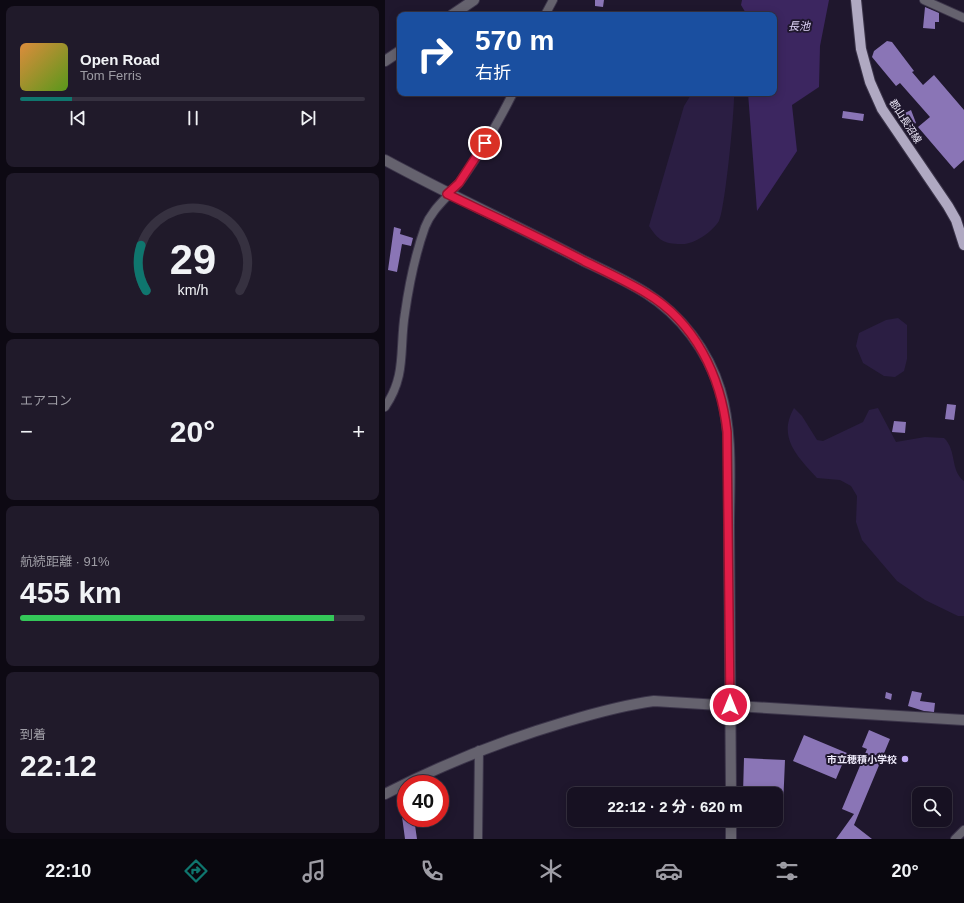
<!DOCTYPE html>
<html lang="ja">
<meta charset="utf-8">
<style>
:root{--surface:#171122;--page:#201a2a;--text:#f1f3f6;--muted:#9e9da5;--line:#363140;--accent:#0f766e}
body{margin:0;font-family:Arial,"Noto Sans JP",sans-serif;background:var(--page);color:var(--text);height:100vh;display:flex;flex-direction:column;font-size:15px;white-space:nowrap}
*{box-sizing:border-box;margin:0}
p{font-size:13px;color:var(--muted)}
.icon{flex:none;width:22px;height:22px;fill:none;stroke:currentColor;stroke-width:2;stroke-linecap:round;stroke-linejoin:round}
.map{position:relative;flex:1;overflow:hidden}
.drawer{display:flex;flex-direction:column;gap:6px;padding:6px;background:#0d0913;width:385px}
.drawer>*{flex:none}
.top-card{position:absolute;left:12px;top:12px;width:380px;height:84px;border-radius:8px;box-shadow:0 2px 10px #0003,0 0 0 1px var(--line);background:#1a4fa0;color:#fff;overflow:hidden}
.fabs{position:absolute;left:527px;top:787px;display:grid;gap:8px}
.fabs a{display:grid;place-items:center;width:40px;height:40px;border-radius:8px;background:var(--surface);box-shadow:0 2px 10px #0003,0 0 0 1px var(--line);font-size:20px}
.speed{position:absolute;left:12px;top:775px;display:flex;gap:8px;font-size:20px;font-weight:700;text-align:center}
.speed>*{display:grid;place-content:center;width:52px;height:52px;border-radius:50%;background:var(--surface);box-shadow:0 2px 10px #0003,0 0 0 1px var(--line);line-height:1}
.speed .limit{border:6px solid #d22;background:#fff;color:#111}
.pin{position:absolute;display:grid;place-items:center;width:34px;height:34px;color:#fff;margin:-17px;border:2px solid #fff;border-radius:50%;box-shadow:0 1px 4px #0007}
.me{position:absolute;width:44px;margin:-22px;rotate:0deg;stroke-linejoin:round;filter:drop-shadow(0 0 3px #0008)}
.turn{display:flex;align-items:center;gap:14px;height:84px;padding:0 12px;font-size:18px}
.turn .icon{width:52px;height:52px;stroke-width:2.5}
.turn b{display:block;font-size:28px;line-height:34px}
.big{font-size:30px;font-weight:700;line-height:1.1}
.drawer .widget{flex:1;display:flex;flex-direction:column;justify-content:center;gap:6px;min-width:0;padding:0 14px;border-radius:8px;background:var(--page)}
.drawer .dial{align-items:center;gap:0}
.dial svg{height:104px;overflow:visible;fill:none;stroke:var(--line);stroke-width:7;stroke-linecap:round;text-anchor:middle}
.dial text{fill:var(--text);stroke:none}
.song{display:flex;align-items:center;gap:12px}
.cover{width:48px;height:48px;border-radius:6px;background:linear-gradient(135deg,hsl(30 70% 55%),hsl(90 70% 35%))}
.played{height:4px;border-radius:2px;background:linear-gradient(90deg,var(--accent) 15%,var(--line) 15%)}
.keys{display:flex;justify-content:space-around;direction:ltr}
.heat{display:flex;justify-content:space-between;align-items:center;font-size:22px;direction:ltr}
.charge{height:6px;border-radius:3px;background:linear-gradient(90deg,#34c759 91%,var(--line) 0)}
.trip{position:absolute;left:182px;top:787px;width:216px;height:40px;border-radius:8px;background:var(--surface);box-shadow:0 2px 10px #0003,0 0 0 1px var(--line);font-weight:700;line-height:40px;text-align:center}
.tabs{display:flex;height:64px;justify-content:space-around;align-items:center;background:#09070e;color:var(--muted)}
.tabs .icon{width:28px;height:28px}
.tabs .current{color:var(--accent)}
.tabs b{font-size:18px;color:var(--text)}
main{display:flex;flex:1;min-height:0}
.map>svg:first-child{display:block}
.green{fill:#2b1e43}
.water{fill:#3c2660}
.building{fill:#8a75b6}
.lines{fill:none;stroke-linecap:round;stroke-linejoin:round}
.minor-casing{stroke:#3c354a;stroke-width:10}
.tertiary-casing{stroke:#3c354a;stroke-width:12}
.primary-casing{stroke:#3c354a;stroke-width:12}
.minor{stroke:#65626e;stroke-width:8}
.tertiary{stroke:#65626e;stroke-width:10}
.primary{stroke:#b0a9c2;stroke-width:10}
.route-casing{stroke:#92132f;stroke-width:10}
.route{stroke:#e11d48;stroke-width:7}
.poi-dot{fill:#c0a8f4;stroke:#1f172d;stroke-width:1.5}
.labels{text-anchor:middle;stroke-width:4;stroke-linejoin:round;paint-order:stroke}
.street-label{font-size:10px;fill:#efebfb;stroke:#1f172d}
.poi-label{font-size:10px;font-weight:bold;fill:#efebfb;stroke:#1f172d;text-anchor:end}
.water-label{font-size:11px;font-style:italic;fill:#e0d5fa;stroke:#1f172d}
</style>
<main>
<section class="drawer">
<div class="widget">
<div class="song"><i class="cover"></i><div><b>Open Road</b><p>Tom Ferris</p></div></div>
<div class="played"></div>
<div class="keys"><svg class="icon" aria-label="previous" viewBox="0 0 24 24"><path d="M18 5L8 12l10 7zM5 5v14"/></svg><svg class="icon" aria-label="pause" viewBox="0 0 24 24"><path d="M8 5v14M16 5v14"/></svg><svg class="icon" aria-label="next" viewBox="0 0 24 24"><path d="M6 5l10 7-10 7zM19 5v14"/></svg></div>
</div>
<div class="widget dial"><svg viewBox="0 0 100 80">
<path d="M14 69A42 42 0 1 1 86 69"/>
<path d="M14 69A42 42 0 0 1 10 34" stroke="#0f766e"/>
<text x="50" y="56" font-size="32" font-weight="700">29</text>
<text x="50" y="72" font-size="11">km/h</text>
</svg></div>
<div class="widget"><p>エアコン</p>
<div class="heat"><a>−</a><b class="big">20°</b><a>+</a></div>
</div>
<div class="widget"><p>航続距離 · 91%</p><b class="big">455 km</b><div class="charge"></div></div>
<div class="widget"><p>到着</p><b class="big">22:12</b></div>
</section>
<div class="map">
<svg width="579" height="839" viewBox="0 0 579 839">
<rect width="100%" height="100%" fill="#1f172d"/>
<path class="green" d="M307,93H349C350,107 340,211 334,221C327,232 309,245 296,244C279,244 273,240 264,226L299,106Z
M513,318L522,325V359L519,371L510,377L499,376L478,363L471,346L474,333L501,320Z
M409,408L417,416L432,440L438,441L478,422L484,410L493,408L511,442L540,437L559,438C572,450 565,471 579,481V616H573L540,600L512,581L477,540L471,522L472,496L466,486L455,480L432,478C413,457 392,438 409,408Z"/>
<path class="water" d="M357,0H444L435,46L434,87L407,105L412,151L372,211L363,93H389V15H362L356,5Z"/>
<path class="building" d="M210,0H219L218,7L210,6Z
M540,7L554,13V22H550V29L538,28Z
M502,41L507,42L529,71L527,72L538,85L549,75L579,110V160L569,169L533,127L545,117L515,83L511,86L487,57L489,51Z
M526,110L531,123L525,126L520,113Z
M458,111L479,114L478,121L457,118Z
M9,227L16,229L15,234L28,238L26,246L17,244L12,272L3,270Z
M562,404L571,405L569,420L560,419Z
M509,421L521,422L520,433L507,432Z
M527,691L537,693L535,701L550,703L549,712L539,711L523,706Z
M501,692L507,694L506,700L500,698Z
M484,730L505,739L469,825L487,839H451L469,814L457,809L482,749L477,747Z
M419,735L462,753L451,779L408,761Z
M359,758L400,760L398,807L391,806V794H358Z
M21,793V818H29L32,839H20L14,794Z"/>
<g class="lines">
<defs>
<path id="minor" d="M539,0L579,18
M160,15L168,0
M0,407C22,375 14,349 20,313C24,285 30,255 40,227C47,208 65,196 77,179C96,152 113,123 128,93
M93,839L94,750
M570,839L579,830"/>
<path id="tertiary" d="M67,15L89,0
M0,61L15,51
M0,160C66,196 133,226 199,261C220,271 242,281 261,293C296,315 323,351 335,390C348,433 344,481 344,526C345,615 345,705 346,794
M0,794C60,763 116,741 180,722C210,713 238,705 269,701L579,720
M346,820V839"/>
<path id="primary" d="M471,0L476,49L485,82L497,109L563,206L571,220L579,245"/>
</defs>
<use href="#minor" class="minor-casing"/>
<use href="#tertiary" class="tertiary-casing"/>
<use href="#primary" class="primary-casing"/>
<use href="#minor" class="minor"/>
<use href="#tertiary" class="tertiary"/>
<use href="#primary" class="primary"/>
</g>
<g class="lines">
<defs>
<path id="route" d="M100,143L74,183L62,194C108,216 154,237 199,261C219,271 241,281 261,293C310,322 336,376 342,432L345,705"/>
</defs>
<use href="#route" class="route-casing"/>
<use href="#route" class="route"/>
</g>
<circle class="poi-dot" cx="520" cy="759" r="4"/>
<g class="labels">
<g class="street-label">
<text transform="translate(521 121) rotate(57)" y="4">郡山長沼線</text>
</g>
<g class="poi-label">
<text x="512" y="763">市立穂積小学校</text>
</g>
<g class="water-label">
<text x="414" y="30">長池</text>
</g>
</g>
</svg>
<div class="fabs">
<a><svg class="icon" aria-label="search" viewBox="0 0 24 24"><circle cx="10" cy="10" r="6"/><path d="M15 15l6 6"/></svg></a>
</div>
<div class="speed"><div class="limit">40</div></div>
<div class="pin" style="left:100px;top:143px;background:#d93025"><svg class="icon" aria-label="arrive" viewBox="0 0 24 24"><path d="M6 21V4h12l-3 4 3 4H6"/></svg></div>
<svg class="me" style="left:345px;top:705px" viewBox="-20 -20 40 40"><circle r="17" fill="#e11d48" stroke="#fff" stroke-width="3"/><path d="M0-11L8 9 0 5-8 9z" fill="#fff"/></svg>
<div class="trip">22:12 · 2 分 · 620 m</div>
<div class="top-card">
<div class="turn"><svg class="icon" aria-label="right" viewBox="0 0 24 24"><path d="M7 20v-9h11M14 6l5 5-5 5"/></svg><div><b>570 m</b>右折</div></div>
</div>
</div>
</main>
<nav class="tabs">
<b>22:10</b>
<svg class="icon current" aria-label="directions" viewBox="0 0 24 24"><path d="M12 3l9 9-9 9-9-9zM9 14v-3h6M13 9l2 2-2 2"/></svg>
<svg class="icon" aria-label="music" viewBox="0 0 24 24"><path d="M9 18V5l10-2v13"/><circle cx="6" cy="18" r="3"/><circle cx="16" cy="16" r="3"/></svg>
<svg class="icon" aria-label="phone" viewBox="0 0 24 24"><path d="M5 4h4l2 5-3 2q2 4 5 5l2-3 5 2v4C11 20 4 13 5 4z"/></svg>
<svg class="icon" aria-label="climate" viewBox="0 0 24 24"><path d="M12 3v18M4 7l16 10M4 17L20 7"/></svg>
<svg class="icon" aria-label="car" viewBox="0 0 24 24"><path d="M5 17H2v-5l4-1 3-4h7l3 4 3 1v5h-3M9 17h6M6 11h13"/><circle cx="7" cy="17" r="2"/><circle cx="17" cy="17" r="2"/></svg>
<svg class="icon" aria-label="filters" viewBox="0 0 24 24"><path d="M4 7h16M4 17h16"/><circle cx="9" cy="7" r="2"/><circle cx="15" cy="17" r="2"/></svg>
<b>20°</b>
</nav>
